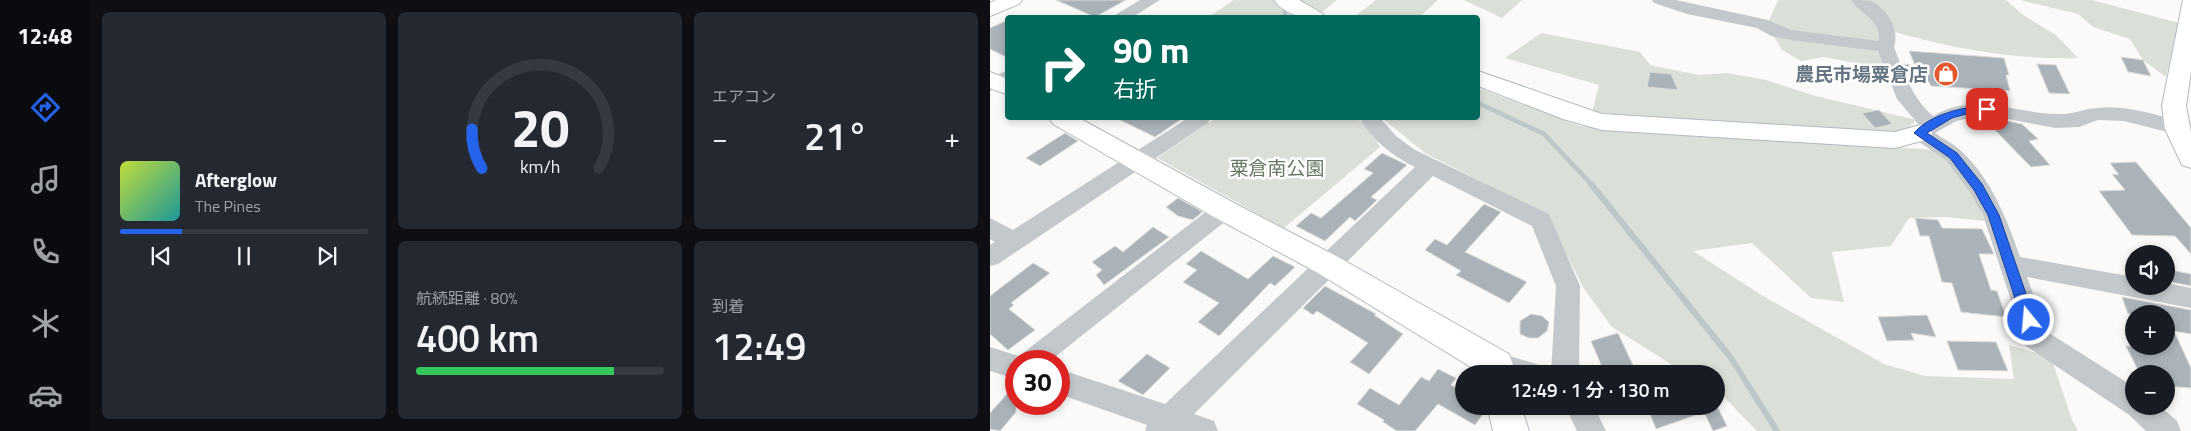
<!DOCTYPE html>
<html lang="ja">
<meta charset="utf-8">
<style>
:root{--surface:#171b24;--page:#242831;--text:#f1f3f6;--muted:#9ea1a6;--line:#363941;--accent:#2563eb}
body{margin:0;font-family:"Titillium Web","Noto Sans JP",sans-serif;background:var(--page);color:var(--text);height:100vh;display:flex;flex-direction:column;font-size:19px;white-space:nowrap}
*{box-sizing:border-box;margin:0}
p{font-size:16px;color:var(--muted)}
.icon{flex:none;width:28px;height:28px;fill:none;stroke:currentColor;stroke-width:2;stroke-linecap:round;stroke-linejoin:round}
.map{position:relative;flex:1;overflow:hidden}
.details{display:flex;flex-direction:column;gap:12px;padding:12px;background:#0d0f14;width:900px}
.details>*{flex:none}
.guide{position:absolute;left:15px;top:15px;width:475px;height:105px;border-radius:5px;box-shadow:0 2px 8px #0003;background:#00695c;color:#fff;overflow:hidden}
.buttons{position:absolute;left:1135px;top:245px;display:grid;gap:10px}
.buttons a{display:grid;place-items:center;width:50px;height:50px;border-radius:50%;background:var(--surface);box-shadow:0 2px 8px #0003;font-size:25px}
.speed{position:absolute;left:15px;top:350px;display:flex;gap:10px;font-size:25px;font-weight:700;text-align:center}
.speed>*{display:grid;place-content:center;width:65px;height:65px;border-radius:50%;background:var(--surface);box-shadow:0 2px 8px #0003;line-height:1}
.speed .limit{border:8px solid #d22;background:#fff;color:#111}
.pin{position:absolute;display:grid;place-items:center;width:42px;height:42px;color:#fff;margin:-21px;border-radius:10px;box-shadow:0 2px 8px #0006}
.me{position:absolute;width:55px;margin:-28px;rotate:343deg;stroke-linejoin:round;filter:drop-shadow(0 0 4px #0008)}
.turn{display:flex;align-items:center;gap:18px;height:105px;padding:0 25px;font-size:22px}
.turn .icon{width:65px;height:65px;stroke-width:2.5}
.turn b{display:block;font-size:35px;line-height:42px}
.big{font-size:38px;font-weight:600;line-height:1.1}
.details .tile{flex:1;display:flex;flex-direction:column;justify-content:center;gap:8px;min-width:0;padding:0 18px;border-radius:8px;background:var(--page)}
.details .dial{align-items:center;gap:0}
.dial svg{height:130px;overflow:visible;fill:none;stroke:var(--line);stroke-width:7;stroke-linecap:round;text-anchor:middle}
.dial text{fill:var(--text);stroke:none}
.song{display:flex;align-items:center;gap:15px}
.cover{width:60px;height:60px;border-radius:8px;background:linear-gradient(135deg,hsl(70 70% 55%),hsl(180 70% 35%))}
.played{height:5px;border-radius:2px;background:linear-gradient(90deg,var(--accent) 25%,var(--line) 25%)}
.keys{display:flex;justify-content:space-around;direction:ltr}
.heat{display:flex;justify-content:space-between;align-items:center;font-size:28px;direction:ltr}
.charge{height:8px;border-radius:4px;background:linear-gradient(90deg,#34c759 80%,var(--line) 0)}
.details .tiles{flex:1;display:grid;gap:12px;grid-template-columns:repeat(3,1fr)}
.tile:first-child{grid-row:span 2}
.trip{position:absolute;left:465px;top:365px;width:270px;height:50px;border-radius:25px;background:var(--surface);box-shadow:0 2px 8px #0003;font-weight:600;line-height:50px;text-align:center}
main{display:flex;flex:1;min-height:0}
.menu{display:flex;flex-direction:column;width:90px;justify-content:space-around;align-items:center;background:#090b0e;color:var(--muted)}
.menu .icon{width:35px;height:35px}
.menu .current{color:var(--accent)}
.menu b{font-size:22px;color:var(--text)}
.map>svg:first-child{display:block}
.green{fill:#dadfd7}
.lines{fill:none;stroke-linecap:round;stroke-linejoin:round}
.stream-far1{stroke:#bbc7cb;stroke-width:4.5}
.stream{stroke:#bbc7cb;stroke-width:6}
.building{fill:#aab3b9;stroke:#dcdcda}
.secondary-casing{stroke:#b3babf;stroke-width:2}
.street{fill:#c3c8cc;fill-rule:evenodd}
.secondary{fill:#fff;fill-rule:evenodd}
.route{fill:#2563eb;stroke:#184099}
.labels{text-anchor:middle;stroke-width:5;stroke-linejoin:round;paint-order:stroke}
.poi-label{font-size:19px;font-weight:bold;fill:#657683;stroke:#fff;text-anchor:end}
.park-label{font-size:19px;fill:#687a64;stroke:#fff}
</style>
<main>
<nav class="menu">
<b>12:48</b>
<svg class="icon current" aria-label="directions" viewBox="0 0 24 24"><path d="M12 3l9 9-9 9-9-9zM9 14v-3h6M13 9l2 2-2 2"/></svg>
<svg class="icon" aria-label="music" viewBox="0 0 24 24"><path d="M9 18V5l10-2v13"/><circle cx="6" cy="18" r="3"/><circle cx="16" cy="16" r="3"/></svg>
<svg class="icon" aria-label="phone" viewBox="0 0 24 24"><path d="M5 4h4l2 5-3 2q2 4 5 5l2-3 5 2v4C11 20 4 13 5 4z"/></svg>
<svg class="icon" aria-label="climate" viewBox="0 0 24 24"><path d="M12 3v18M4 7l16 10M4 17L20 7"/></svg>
<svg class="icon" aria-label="car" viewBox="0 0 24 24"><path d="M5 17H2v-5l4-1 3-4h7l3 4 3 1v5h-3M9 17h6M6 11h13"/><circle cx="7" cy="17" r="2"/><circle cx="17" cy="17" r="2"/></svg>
</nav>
<section class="details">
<div class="tiles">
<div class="tile">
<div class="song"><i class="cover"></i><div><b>Afterglow</b><p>The Pines</p></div></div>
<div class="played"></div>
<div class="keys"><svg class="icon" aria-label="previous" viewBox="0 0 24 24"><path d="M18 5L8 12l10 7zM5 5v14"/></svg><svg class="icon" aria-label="pause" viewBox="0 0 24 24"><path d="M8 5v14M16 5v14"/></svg><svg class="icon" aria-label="next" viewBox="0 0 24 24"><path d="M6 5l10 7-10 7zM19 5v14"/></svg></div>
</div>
<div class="tile dial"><svg viewBox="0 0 100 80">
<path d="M14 69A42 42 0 1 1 86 69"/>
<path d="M14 69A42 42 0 0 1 8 45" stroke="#2563eb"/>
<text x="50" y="56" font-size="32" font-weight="700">20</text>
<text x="50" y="72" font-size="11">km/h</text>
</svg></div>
<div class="tile"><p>エアコン</p>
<div class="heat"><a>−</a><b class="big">21°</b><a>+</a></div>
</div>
<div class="tile"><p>航続距離 · 80%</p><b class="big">400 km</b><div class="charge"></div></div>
<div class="tile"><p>到着</p><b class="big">12:49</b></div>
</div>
</section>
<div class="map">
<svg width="1201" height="431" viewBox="0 0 1201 431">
<rect width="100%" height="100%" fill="#fafaf8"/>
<path class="green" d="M244,0H283L308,17L217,18Z
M309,0H347L332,12Z
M386,0H448L429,17H364Z
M474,0H532L512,18Z
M788,0H1016L1033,15L1066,35L1088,58C1024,60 960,48 898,30L901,70L834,57L811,61L792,50L777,25Z
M1030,0H1102L1189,23L1176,77L1153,60L1140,39L1103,27L1088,14Z
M551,33L650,52L660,65L709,75L737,73L776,80L822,95L926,120L914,133L887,135L602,112L609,85L515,58Z
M488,88L590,126L650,133L751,136L945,150C968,167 985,195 995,221L957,217L919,218L901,246L842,252L854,302L821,298L762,243L703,251L773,296L894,364L935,376L1024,379L1019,345L1061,357L1082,420L1088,431H767L735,398L726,392V374H697L622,327L594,289L556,214L435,153L392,118H488Z
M226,118H367L385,136L390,147L294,228L167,158Z"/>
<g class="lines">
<path class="stream-far1" d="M294,18L295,12
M488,103L554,134L602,185"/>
<path class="stream" d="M601,184L741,358L787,431"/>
</g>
<path class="building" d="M66,0H136L105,17Z
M18,20V58L0,49V28Z
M919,51L1014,58L1019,75H1016L1020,91L941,86L939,82L920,80L912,64L925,65Z
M1131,57L1153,60L1161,76L1138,72Z
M1047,64L1066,65L1080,94L1059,93Z
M660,72L681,74L688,90L657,87Z
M889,110L902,124L885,128L872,113Z
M997,117L1032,124L1048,139L1039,141L1060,165L1041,167L1001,126L990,128L982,120Z
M126,118H193L165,137Z
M75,133L88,141L50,166L36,158Z
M392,153L417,165L381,197L387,200L365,221L360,217L335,241L306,226L321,213L331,218L383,173L374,169Z
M1146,162L1201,228V254L1185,236L1142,235L1109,191L1135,190L1122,174L1129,175L1120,163Z
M188,198L211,211L212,212L203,220L188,216L176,207Z
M494,204L511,212L475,252L537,282L519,303L466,275L471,271L435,250L445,239L457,245Z
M925,218L948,220L952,228L992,229L1004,254H989L1001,290L1007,291L1016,317L971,312L962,283L952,282L939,236H930Z
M163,227L179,237L114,285L106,275L112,270L102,262L125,246L133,252Z
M211,251L258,279L283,256L305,267L285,286L280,283L229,336L208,322L229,303L193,282L207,270L196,264Z
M43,263L60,273L21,303L24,305L19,309L45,330L18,350L0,334V296Z
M1176,269L1201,274V286L1176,281Z
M335,286L386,314L384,315L413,334L379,374L360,362L378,343L327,311L323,315L313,308Z
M1132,297L1201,310V334L1184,331L1201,368V388L1176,386V374H1150L1136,346H1176V314H1138Z
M541,314L552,316L559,322L557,331L548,338H539L530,334V321Z
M937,315L946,337L921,333L924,340L897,341L888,317Z
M628,333L647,374H615L601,341Z
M957,341L1006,342L1018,371L968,370Z
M157,354L180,368L153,395L128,381Z
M448,369L466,378L461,385L474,392V406H495L496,410L485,425L448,404L425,431H407L393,422L394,420L367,404L380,388L409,405L431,377L439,381Z
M26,384V412L10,431L0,429V413Z
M657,406H727L737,426L723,431L714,412L666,429Z"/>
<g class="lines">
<defs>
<path id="secondary" d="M6,0H32L29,4L0,16V3Z
M284,0H309L333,14L336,18C317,18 296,17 284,0Z
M1193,0H1201V71L1196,106L1201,133V168L1192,165L1175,129L1172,106Z
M488,71L612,114L905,132L930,125L939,127L942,133L939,139L905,148L612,130L573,119L488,86Z
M0,72L18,79V95L0,88Z
M59,118H89L244,203L348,257L519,354L526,374H492L328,273L224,217L63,124Z
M497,406H531L539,431H503Z"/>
</defs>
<use href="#secondary" class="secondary-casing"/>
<path class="street" d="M150,0H170L141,18H120Z
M662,0H686L778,20L801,30L889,41C891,19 871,15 861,0C867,0 876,0 881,1C897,9 910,29 904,47C914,73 922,98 943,116C988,91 1021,113 1066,114C1082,115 1093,109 1107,108C1138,104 1171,117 1201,124V138L1134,121L1108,120L1089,127L1065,128L997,115L966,121L945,133C953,139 963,143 970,150C1001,178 1017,219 1030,257L1144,277V286H1176V283L1201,288V308L1037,277L1056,331L1144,387V406H1170L1187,421L1191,431H1156L1138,414L1036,346L993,215L980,192L956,160L923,138L920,133L929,125L907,99L888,51L801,40L781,36L767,28L697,14L664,3Z
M18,70V84L0,91V78Z
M198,118H221L218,123L8,264L0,266V245L5,242L0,239V218L23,230Z
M369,118H390L406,136L425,150L559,214L590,286L589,374H561L566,286L542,226L443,176L204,414L224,421L228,431H155L157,425L69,394V369L175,404L425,167C402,156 383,140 369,118Z
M234,202L242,204L245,210L242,216L60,361H26V379L0,371V347L29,356L226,204Z
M507,352L549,365L552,374L498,373L494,364L498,355Z
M575,406H604L616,431H587Z"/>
<use href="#secondary" class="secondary"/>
</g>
<path class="route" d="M997,105L1002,109L1001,111L976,114L962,118L937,133L967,153L992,184L1009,215L1045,320L1039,326L1032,320L998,215L984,190L960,158L924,133C940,114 974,107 997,105Z"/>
<defs>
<symbol id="shop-disc" viewBox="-11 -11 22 22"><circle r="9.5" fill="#e4572e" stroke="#fff"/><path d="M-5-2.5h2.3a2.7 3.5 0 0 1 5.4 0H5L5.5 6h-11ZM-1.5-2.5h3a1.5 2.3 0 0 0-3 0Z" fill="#fff"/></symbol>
</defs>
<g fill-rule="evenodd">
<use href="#shop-disc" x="942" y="60" width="28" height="28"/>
</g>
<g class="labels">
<g class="poi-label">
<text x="938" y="81">農民市場粟倉店</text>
</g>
<g class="park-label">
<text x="287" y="175">粟倉南公園</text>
</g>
</g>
</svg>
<div class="buttons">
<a><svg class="icon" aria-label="sound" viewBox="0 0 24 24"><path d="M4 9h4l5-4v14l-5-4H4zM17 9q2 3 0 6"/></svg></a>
<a>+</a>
<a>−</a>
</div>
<div class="speed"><div class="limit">30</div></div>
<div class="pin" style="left:997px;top:109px;background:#d93025"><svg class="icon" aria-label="arrive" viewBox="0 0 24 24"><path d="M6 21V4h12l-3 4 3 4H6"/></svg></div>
<svg class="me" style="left:1039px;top:320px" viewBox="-20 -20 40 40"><circle r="17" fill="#2563eb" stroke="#fff" stroke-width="3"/><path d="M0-11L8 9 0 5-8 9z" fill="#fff"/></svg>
<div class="trip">12:49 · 1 分 · 130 m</div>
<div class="guide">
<div class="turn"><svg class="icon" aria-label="right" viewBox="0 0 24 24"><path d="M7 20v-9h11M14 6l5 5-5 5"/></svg><div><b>90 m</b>右折</div></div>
</div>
</div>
</main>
